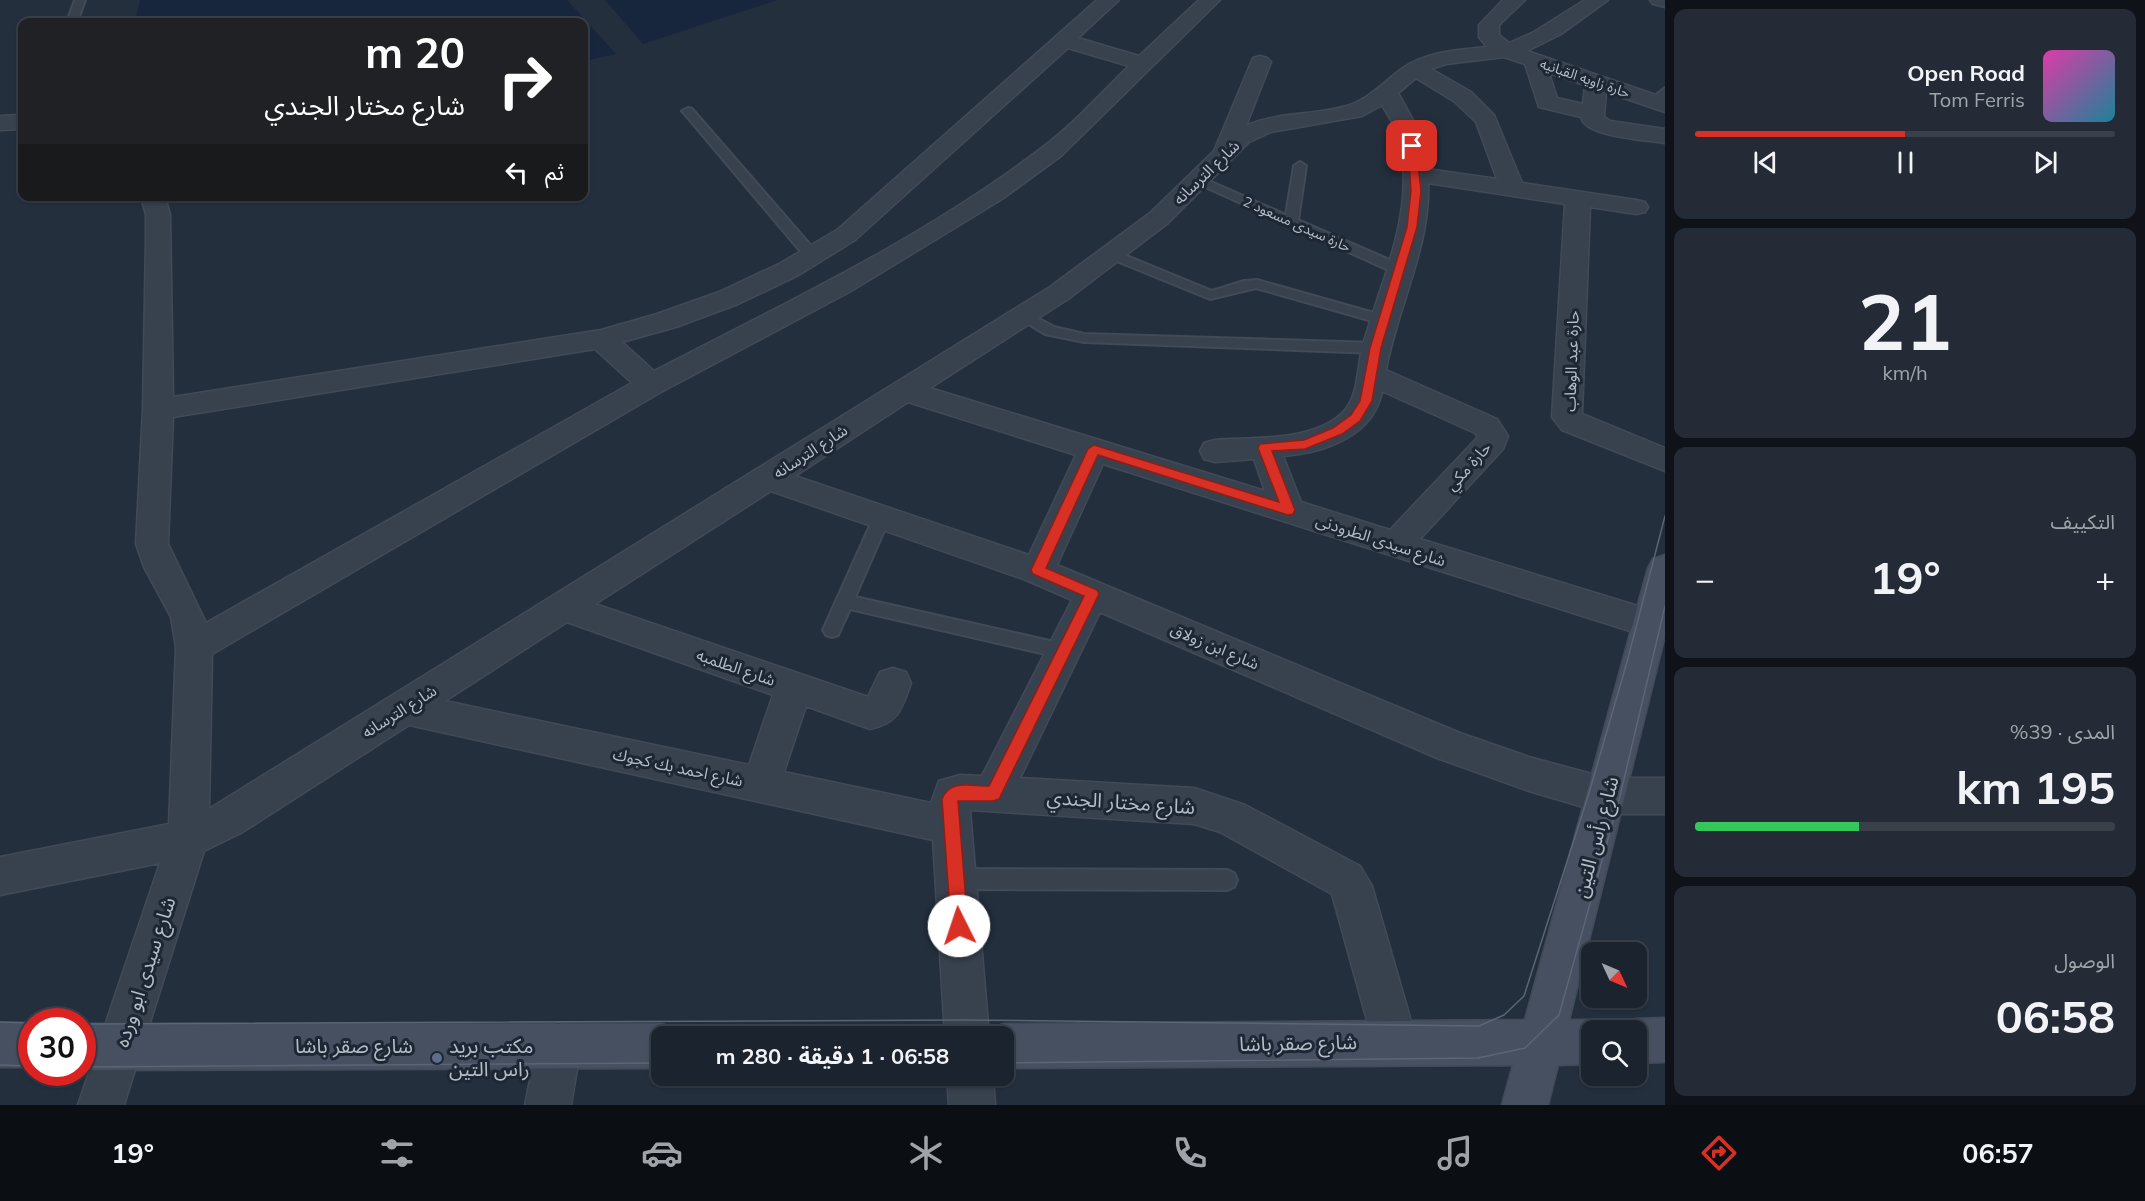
<!DOCTYPE html>
<html lang="ar">
<meta charset="utf-8">
<style>
:root{--surface:#1b232e;--page:#242b36;--text:#f1f3f6;--muted:#a0a4aa;--line:#39404a;--accent:#d93025}
body{margin:0;font-family:Mulish,"Noto Sans Arabic",sans-serif;background:var(--page);color:var(--text);direction:rtl;height:100vh;display:flex;flex-direction:column;font-size:22px;white-space:nowrap}
*{box-sizing:border-box;margin:0}
p{font-size:20px;color:var(--muted)}
.icon{flex:none;width:33px;height:33px;fill:none;stroke:currentColor;stroke-width:2;stroke-linecap:round;stroke-linejoin:round}
.map{position:relative;flex:1;overflow:hidden;direction:ltr}
.panel{display:flex;flex-direction:column;gap:9px;padding:9px;background:#0f1319;width:480px}
.panel>*{flex:none}
.guide{position:absolute;left:18px;top:18px;width:570px;height:183px;border-radius:12px;box-shadow:0 2px 4px #0004,0 0 0 2px var(--line);direction:rtl;background:#202124;color:#fff;overflow:hidden}
.needle{width:39px;rotate:134deg}
.fabs{position:absolute;left:1581px;top:942px;display:grid;gap:12px}
.fabs a{display:grid;place-items:center;width:66px;height:66px;border-radius:12px;background:var(--surface);box-shadow:0 2px 4px #0004,0 0 0 2px var(--line);font-size:30px}
.speed{position:absolute;left:18px;top:1008px;display:flex;gap:12px;font-size:30px;font-weight:700;text-align:center}
.speed>*{display:grid;place-content:center;width:78px;height:78px;border-radius:50%;background:var(--surface);box-shadow:0 2px 4px #0004,0 0 0 2px var(--line);line-height:1}
.speed .limit{border:9px solid #d22;background:#fff;color:#111}
.pin{position:absolute;display:grid;place-items:center;width:51px;height:51px;color:#fff;margin:-26px;border-radius:12px;box-shadow:0 3px 9px #0006}
.me{position:absolute;width:66px;margin:-33px;rotate:356deg;stroke-linejoin:round;filter:drop-shadow(0 0 4px #0008)}
.turn{display:flex;align-items:center;gap:21px;height:126px;padding:0 24px;font-size:27px}
.turn .icon{width:78px;height:78px;stroke-width:2.5}
.turn b{display:block;font-size:42px;line-height:51px}
.then{display:flex;align-items:center;height:57px;padding:0 24px;background:#0003;gap:12px;font-size:22px}
.big{font-size:45px;font-weight:700;line-height:1.1}
.panel .tile{flex:1;display:flex;flex-direction:column;justify-content:center;gap:9px;min-width:0;padding:0 21px;border-radius:12px;background:var(--page)}
.panel .dial{align-items:center;gap:0}
.dial b{font-size:78px;line-height:1}
.song{display:flex;align-items:center;gap:18px}
.cover{width:72px;height:72px;border-radius:9px;background:linear-gradient(135deg,hsl(320 70% 55%),hsl(190 70% 35%))}
.played{height:6px;border-radius:3px;background:linear-gradient(90deg,var(--accent) 50%,var(--line) 50%)}
.keys{display:flex;justify-content:space-around;direction:ltr}
.heat{display:flex;justify-content:space-between;align-items:center;font-size:33px;direction:ltr}
.charge{height:9px;border-radius:4px;background:linear-gradient(90deg,#34c759 39%,var(--line) 0)}
.trip{position:absolute;left:651px;top:1026px;width:363px;height:60px;border-radius:12px;background:var(--surface);box-shadow:0 2px 4px #0004,0 0 0 2px var(--line);font-weight:700;line-height:60px;text-align:center;direction:rtl}
.tab-bar{display:flex;height:96px;justify-content:space-around;align-items:center;background:#0b0e12;color:var(--muted)}
.tab-bar .icon{width:42px;height:42px}
.tab-bar .active{color:var(--accent)}
.tab-bar b{font-size:27px;color:var(--text)}
main{display:flex;flex:1;min-height:0}
.map>svg:first-child{display:block}
.water{fill:#17263c}
.lines{fill:none;stroke-linecap:round;stroke-linejoin:round}
.lane-casing{stroke:#414a57;stroke-width:4}
.street-casing{stroke:#414a57;stroke-width:3}
.secondary-casing{stroke:#414a57;stroke-width:3}
.lane{fill:#38414e;fill-rule:evenodd}
.street{fill:#38414e;fill-rule:evenodd}
.secondary{fill:#465061;fill-rule:evenodd}
.tram{stroke:#5a6575;stroke-width:1.5}
.route{fill:#d93025;stroke:#8d1f18;stroke-width:1.5}
.service-dot{fill:#5c6f8a;stroke:#1d2633;stroke-width:2}
.labels{text-anchor:middle;stroke-width:6;stroke-linejoin:round;paint-order:stroke}
.far-street-label{font-size:14px;fill:#b4bcc9;stroke:#1d2633}
.street-label{font-size:16px;fill:#b4bcc9;stroke:#1d2633}
.near-street-label{font-size:20px;fill:#b4bcc9;stroke:#1d2633}
.near-poi-label{font-size:20px;fill:#b4bcc9;stroke:#1d2633;text-anchor:start}
</style>
<main>
<section class="panel">
<div class="tile">
<div class="song"><i class="cover"></i><div><b>Open Road</b><p>Tom Ferris</p></div></div>
<div class="played"></div>
<div class="keys"><svg class="icon" aria-label="previous" viewBox="0 0 24 24"><path d="M18 5L8 12l10 7zM5 5v14"/></svg><svg class="icon" aria-label="pause" viewBox="0 0 24 24"><path d="M8 5v14M16 5v14"/></svg><svg class="icon" aria-label="next" viewBox="0 0 24 24"><path d="M6 5l10 7-10 7zM19 5v14"/></svg></div>
</div>
<div class="tile dial"><b>21</b><p>km/h</p></div>
<div class="tile"><p>التكييف</p>
<div class="heat"><a>−</a><b class="big">19°</b><a>+</a></div>
</div>
<div class="tile"><p>المدى · 39%</p><b class="big">195 km</b><div class="charge"></div></div>
<div class="tile"><p>الوصول</p><b class="big">06:58</b></div>
</section>
<div class="map">
<svg width="1665" height="1105" viewBox="0 0 1665 1105">
<rect width="100%" height="100%" fill="#242f3e"/>
<path class="water" d="M140,0H567L616,54L584,61V22H135Z
M605,0H777L643,44Z"/>
<g class="lines">
<defs>
<path id="lane" d="M75,0H85L77,22H67Z
M1665,88V97L1658,104H1650V100Z
M688,108L692,109L818,254L819,257L818,260H808L684,113L682,111Z
M1300,162L1306,166L1298,220L1403,266L1405,269L1403,272H1393L1190,180L1196,176L1200,177L1286,215L1294,166Z
M1112,250L1212,291L1244,281L1257,280L1388,317L1390,320L1383,324L1256,288L1210,299L1107,257L1106,254L1107,251Z
M1024,311L1054,327L1084,334L1376,343L1383,348L1376,353L1084,342L1045,334L1019,318L1017,315L1019,312Z
M881,513L887,515L889,519L855,597L1063,644L1069,646L1072,651L1069,656L1063,658L850,609L838,635L832,637L826,635L823,630L873,519L875,515Z
M956,869L1227,870L1234,873L1237,880L1234,887L1227,890L956,889L949,886L946,879L949,872Z"/>
<path id="street" d="M1097,0H1119L1078,38L1139,56L1199,0H1220L1061,156L1002,199L851,291L661,392L212,654L209,809L1050,287L1150,213L1214,151L1253,58L1260,56L1267,58L1271,62L1246,126C1279,111 1317,116 1350,105C1370,98 1386,80 1403,68C1428,51 1458,50 1487,47L1479,37V25L1503,0H1525L1499,25V35L1509,43L1534,32L1585,0H1608L1561,34L1527,51L1665,98V112L1606,92L1604,117L1610,121L1665,129V143C1647,140 1584,137 1581,117L1539,107L1525,64L1504,57L1446,64L1431,69L1471,92L1494,115L1522,183L1636,200L1645,202L1648,207L1645,212L1636,214L1590,207L1582,414L1665,448V471L1562,430L1552,417L1565,204L1428,183C1431,245 1397,309 1386,370L1497,419L1508,436L1503,449L1420,539L1664,614V634L1652,638L1103,464L1057,565L1460,733L1529,757L1607,778H1665V814H1607L1529,791L1437,758L1100,612L1020,778L1194,788L1245,805L1360,866L1372,886L1417,1042L1411,1058L1395,1064L1379,1058L1373,1042L1332,894L1220,832L1194,824L970,810L989,1036H945L933,840L409,725L241,833L204,851L124,1105H78L160,863L0,895V857L169,824L176,647L171,617L144,567L136,544L143,409L146,238V215L141,196H165L170,215L173,397L601,330L657,314L719,292L779,264L837,230ZM1068,48L1129,66C1101,93 1074,124 1043,147C924,238 786,303 654,371L622,342L676,327L738,304L797,276L855,240ZM1549,73L1585,85L1583,104L1557,98ZM1416,78L1455,102L1476,122L1497,179L1427,169L1419,131L1398,93ZM1382,105C1387,114 1394,123 1397,133C1419,204 1382,277 1363,345C1357,365 1359,394 1345,410C1317,442 1254,437 1215,440L1204,443L1200,451L1204,459L1215,462L1254,459L1265,491L930,388L1068,299L1168,223L1249,142L1271,132L1362,116ZM595,349L632,383L206,623L168,544L173,417ZM1382,391L1475,433L1478,437L1390,530L1301,502L1283,456C1324,453 1374,436 1382,391ZM908,402L1076,455L1029,555L795,476ZM771,491L1026,580L1072,600L982,776L960,775L939,781L931,803L784,772L806,706L870,729C899,723 902,708 911,683L906,672L893,668L880,672L868,697L595,604ZM567,622L773,695L749,765L445,701Z
M1650,0H1665V7L1653,4Z
M22,115V129L0,130V116Z
M559,1023L575,1029L581,1045L571,1105H525L537,1045L543,1029Z
M947,1076H993L995,1105H949Z"/>
<path id="secondary" d="M1665,555V635L1569,1020H1592L1608,1026L1610,1030H1592V1064L1558,1065L1548,1105H1502L1513,1065L1004,1068V1036H985L988,1030L1004,1024L1525,1020L1648,568L1653,559Z
M1665,1018V1062L1636,1063V1030H1618L1620,1025L1636,1019Z
M0,1023H32V1067H0Z
M82,1024H662L678,1030L681,1036H662V1068L82,1070Z"/>
</defs>
<use href="#lane" class="lane-casing"/>
<use href="#street" class="street-casing"/>
<use href="#secondary" class="secondary-casing"/>
<use href="#lane" class="lane"/>
<use href="#street" class="street"/>
<use href="#secondary" class="secondary"/>
<path class="tram" d="M0,1022L32,1023
M82,1024L965,1020L1479,1026L1504,1015L1524,996L1589,793L1627,662L1665,516
M1004,1063L1478,1058L1525,1048L1559,1015L1620,796L1665,606
M0,1065L32,1066
M82,1067L662,1063"/>
</g>
<path class="route" d="M1408,144L1416,146L1421,191L1417,227L1381,348L1372,401L1360,421L1342,434L1305,449L1272,451L1295,510L1293,514L1288,515L1098,455L1046,568L1097,590L1099,594L999,799L993,801H958L968,926L966,932L959,935L953,932L951,926L942,799C950,779 971,786 989,786L1084,596L1033,574L1031,570L1088,449L1094,445L1279,502L1258,448L1260,444L1304,440L1333,428L1351,415L1360,401L1370,348L1407,227L1411,191Z"/>
<circle class="service-dot" cx="437" cy="1058" r="6"/>
<g class="labels">
<g class="far-street-label">
<text transform="translate(1585 78) rotate(19)" y="5">حارة زاويه القبانيه</text>
<text transform="translate(1297 224) rotate(24)" y="5">حارة سيدى مسعود 2</text>
</g>
<g class="street-label">
<text transform="translate(1206 172) rotate(-44)" y="6">شارع الترسانه</text>
<text transform="translate(1571 361) rotate(-88)" y="6">حارة عبد الوهاب</text>
<text transform="translate(810 451) rotate(-33)" y="6">شارع الترسانه</text>
<text transform="translate(1468 466) rotate(-48)" y="6">حارة مكي</text>
<text transform="translate(1381 540) rotate(18)" y="6">شارع سيدى الطرودنى</text>
<text transform="translate(1215 646) rotate(23)" y="6">شارع ابن زولاق</text>
<text transform="translate(736 667) rotate(19)" y="6">شارع الطلمبه</text>
<text transform="translate(399 711) rotate(-32)" y="6">شارع الترسانه</text>
<text transform="translate(678 767) rotate(12)" y="6">شارع احمد بك كجوك</text>
</g>
<g class="near-street-label">
<text transform="translate(1121 802) rotate(4)" y="7">شارع مختار الجندي</text>
<text transform="translate(1596 837) rotate(-75)" y="7">شارع رأس التين</text>
<text transform="translate(145 972) rotate(-72)" y="7">شارع سيدى ابو ورده</text>
<text transform="translate(1298 1043) rotate(-1)" y="7">شارع صقر باشا</text>
<text x="354" y="1053">شارع صقر باشا</text>
</g>
<g class="near-poi-label">
<text x="449" y="1053">مكتب بريد<tspan x="449" dy="23">راس التين</tspan></text>
</g>
</g>
</svg>
<div class="fabs">
<a><svg class="needle" viewBox="-14 -14 28 28"><path d="M0-13l5 13h-10z" fill="#e53935"/><path d="M0 13l5-13h-10z" fill="#a0a4aa"/></svg></a>
<a><svg class="icon" aria-label="search" viewBox="0 0 24 24"><circle cx="10" cy="10" r="6"/><path d="M15 15l6 6"/></svg></a>
</div>
<div class="speed"><div class="limit">30</div></div>
<div class="pin" style="left:1412px;top:146px;background:#d93025"><svg class="icon" aria-label="arrive" viewBox="0 0 24 24"><path d="M6 21V4h12l-3 4 3 4H6"/></svg></div>
<svg class="me" style="left:959px;top:926px" viewBox="-20 -20 40 40"><circle r="19" fill="#fff"/><path d="M0-13L10 11 0 6-10 11z" fill="#d93025"/></svg>
<div class="trip">06:58 · 1 دقيقة · 280 m</div>
<div class="guide">
<div class="turn"><svg class="icon" aria-label="right" viewBox="0 0 24 24"><path d="M7 20v-9h11M14 6l5 5-5 5"/></svg><div><b>20 m</b>شارع مختار الجندي</div></div>
<div class="then">ثم<svg class="icon" aria-label="left" viewBox="0 0 24 24"><path d="M17 20v-9H6M10 6l-5 5 5 5"/></svg></div>
</div>
</div>
</main>
<nav class="tab-bar">
<b>06:57</b>
<svg class="icon active" aria-label="directions" viewBox="0 0 24 24"><path d="M12 3l9 9-9 9-9-9zM9 14v-3h6M13 9l2 2-2 2"/></svg>
<svg class="icon" aria-label="music" viewBox="0 0 24 24"><path d="M9 18V5l10-2v13"/><circle cx="6" cy="18" r="3"/><circle cx="16" cy="16" r="3"/></svg>
<svg class="icon" aria-label="phone" viewBox="0 0 24 24"><path d="M5 4h4l2 5-3 2q2 4 5 5l2-3 5 2v4C11 20 4 13 5 4z"/></svg>
<svg class="icon" aria-label="climate" viewBox="0 0 24 24"><path d="M12 3v18M4 7l16 10M4 17L20 7"/></svg>
<svg class="icon" aria-label="car" viewBox="0 0 24 24"><path d="M5 17H2v-5l4-1 3-4h7l3 4 3 1v5h-3M9 17h6M6 11h13"/><circle cx="7" cy="17" r="2"/><circle cx="17" cy="17" r="2"/></svg>
<svg class="icon" aria-label="filters" viewBox="0 0 24 24"><path d="M4 7h16M4 17h16"/><circle cx="9" cy="7" r="2"/><circle cx="15" cy="17" r="2"/></svg>
<b>19°</b>
</nav>
